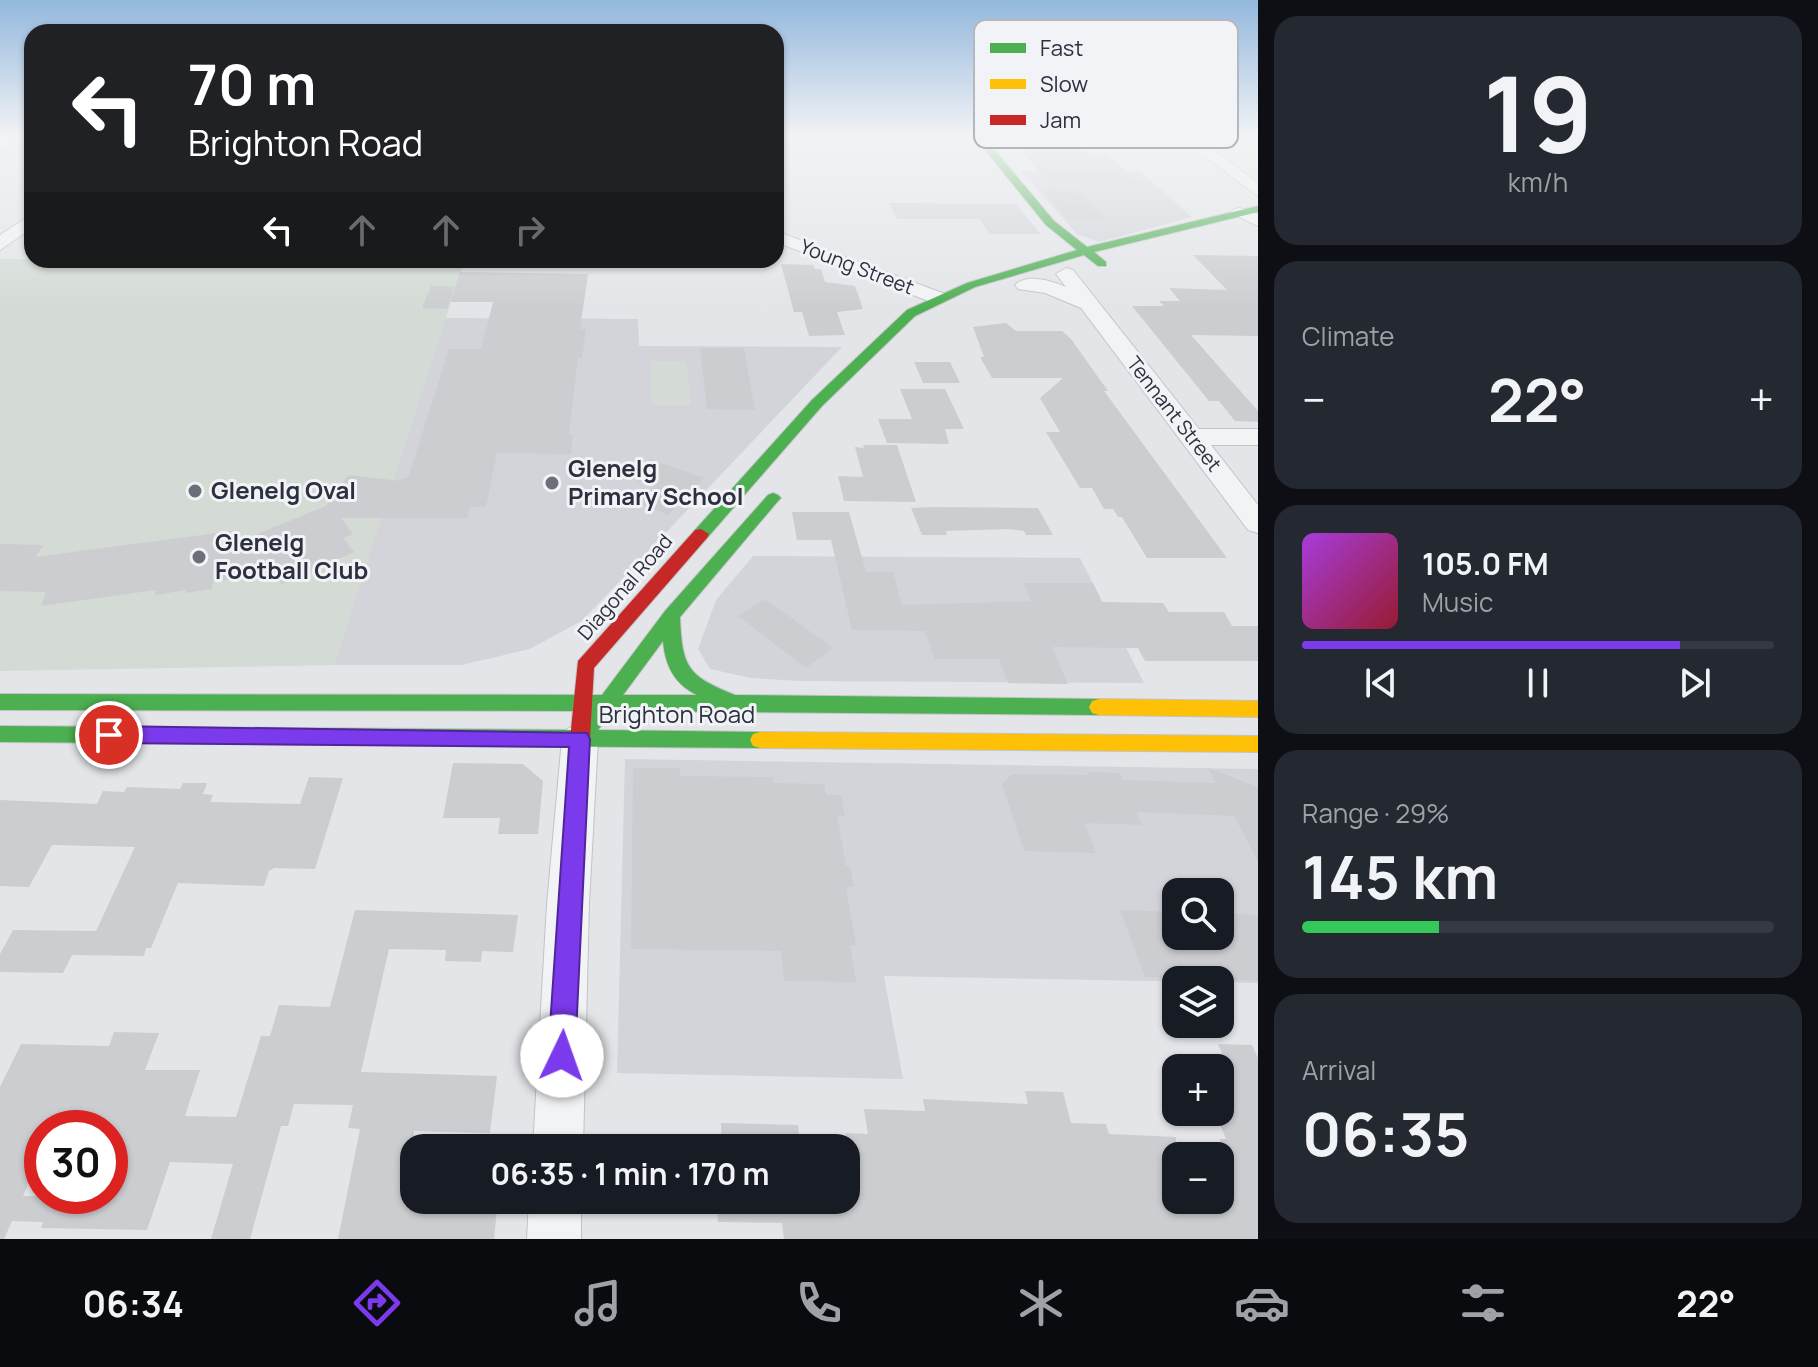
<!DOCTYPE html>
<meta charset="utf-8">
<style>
:root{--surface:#171b24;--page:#242831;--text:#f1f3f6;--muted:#9ea1a6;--line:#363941;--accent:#7c3aed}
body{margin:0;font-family:Manrope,sans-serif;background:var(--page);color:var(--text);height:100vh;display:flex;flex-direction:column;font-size:30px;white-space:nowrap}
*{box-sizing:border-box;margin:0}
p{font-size:26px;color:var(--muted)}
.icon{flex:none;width:44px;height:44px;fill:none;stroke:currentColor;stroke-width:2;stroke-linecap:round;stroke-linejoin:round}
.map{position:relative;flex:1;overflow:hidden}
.side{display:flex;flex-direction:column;gap:16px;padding:16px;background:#0d0f14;width:560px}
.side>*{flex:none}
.banner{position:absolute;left:24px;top:24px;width:760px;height:244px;border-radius:24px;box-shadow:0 2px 6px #0004;background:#202124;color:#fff;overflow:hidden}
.fabs{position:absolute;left:1162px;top:878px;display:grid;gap:16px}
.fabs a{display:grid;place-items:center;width:72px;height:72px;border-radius:16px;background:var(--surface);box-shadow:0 2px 6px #0004;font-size:40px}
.speed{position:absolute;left:24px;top:1110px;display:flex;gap:16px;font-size:40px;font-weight:700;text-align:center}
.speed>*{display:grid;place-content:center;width:104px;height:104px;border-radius:50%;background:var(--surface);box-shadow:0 2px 6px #0004;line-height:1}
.speed .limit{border:12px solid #d22;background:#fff;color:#111}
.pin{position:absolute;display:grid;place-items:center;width:68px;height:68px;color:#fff;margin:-34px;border:4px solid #fff;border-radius:50%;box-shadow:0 2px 8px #0007}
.me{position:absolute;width:88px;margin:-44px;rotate:3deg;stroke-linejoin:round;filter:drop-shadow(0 0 6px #0008)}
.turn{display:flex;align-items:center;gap:28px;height:168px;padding:0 32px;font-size:36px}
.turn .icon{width:104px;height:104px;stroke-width:2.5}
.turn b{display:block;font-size:56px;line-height:68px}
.lanes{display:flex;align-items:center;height:76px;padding:0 32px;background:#0003;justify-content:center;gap:40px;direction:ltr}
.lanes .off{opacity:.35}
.big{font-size:60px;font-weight:700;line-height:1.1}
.side .widget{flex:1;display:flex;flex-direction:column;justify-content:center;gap:12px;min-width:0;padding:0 28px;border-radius:24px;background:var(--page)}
.side .dial{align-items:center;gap:0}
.dial b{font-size:104px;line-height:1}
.song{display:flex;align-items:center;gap:24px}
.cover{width:96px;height:96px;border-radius:12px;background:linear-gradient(135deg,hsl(280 70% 55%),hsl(350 70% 35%))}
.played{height:8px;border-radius:4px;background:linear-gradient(90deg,var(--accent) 80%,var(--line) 80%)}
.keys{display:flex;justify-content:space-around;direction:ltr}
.heat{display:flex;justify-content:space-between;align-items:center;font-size:44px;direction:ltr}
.charge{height:12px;border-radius:6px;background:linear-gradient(90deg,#34c759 29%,var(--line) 0)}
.trip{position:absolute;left:400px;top:1134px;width:460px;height:80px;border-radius:24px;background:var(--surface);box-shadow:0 2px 6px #0004;font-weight:700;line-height:80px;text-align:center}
.menu{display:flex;height:128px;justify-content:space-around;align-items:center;background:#090b0e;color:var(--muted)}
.menu .icon{width:56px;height:56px}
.menu .selected{color:var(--accent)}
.menu b{font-size:36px;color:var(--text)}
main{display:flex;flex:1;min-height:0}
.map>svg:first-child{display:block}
.built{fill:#d2d4da;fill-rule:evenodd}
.green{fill:#d3dbd4}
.building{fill:#cccdd0;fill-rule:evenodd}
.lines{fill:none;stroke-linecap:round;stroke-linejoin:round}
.street-casing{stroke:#c2c3c6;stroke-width:2}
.fast-casing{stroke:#c2c3c6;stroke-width:2}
.slow-casing{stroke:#c2c3c6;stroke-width:2}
.jam-casing{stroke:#c2c3c6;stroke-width:2}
.street{fill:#f2f3f4;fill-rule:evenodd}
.fast{fill:#4caf50;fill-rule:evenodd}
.slow{fill:#ffc107;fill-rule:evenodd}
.jam{fill:#c62828;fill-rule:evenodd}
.route{fill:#7c3aed;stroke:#51269a;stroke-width:2}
.poi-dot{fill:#6c6f7a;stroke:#f1f3f6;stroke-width:3}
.labels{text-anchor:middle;stroke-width:6;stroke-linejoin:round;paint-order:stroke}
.far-street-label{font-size:20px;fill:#2c303f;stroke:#f1f3f6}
.poi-label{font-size:24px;font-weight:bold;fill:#2c303f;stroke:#f1f3f6;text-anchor:start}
.street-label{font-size:24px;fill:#2c303f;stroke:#f1f3f6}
.key{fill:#f1f3f6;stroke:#b6b8bf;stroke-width:2}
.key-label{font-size:22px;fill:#2c303f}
</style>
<main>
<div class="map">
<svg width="1258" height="1239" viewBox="0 0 1258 1239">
<rect width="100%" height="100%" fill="#e3e5e8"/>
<path class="built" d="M1021,171H1139L1192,217L1099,242L1077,234Z
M889,203L1017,204L1040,234H990L979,219H897Z
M444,318L638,319L639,346L842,347L583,620L530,649L461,665H334Z
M753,556L1080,558L1144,683L800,681L751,678L710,669L698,649L716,600Z
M625,759L1258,769V983L884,976L903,1079L617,1073ZM1176,892H1220V936H1176Z"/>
<path class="green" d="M0,259L464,262L334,665L0,671Z
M651,361H687L691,405H651Z"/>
<path class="building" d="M1016,136H1045L1054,139L1067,151L1106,153L1140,184H1051L1023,153L1029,151Z
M1043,190L1078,191L1105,219H1068Z
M1193,255L1258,256V336L1191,335L1258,411V422L1235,421L1219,401H1209L1132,306H1164L1159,301H1180L1169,288L1227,290Z
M781,264L813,265L815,269H821L825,282L855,286L863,309L837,312L845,335L809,336L802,312H794Z
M460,272L588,274L580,329H586L582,358H578L569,434H573L571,454L497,453L486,507H469L467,518H341L353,534L343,538L354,552L282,584L274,573L213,582L212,589L185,593L186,590L155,595L156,590L41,606L46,592L0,591V544L44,545L35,557L240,530L238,542L326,506L348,475L401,481L402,478H408L449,349H481L493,302H450Z
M431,286L454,287L447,309L422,308Z
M1006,323L1016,331H1062L1071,339L1108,391H1104L1227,558H1147L1122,517H1118L1113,509H1104L1092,488H1080L1046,432H1060L1040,398L1063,378H992L980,357H984L973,327Z
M700,348H744L755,410L707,409Z
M914,362H950L960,383H923Z
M900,389H945L964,429H945L949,444L887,443L878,419H912Z
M863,445H897L916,502L844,501L838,476L863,477L855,447L864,448Z
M650,459L704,478L668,515L638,503L654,487L630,478Z
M934,507L1038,508L1053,535H1026L1024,531L1009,529L946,531L947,535H922L911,508Z
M792,512H849L866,572H893L902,605L1031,601L1023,583H1093L1102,602L1163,603L1169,612H1224L1232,626H1258V661H1145L1138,648L1052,647L1068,684L1008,683L999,659H934L925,631L852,630L831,540H797Z
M765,599L833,648L806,668L738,616Z
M453,763L523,764L543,781L538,834H498L500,818H443Z
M633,768H680V776L773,777L774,783L824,784L826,795H841L845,816L837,815L846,866H850L854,887H846L856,945H850L856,982L784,981L781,951L631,949Z
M1208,768L1258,787V861L1234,816L1136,812L1142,825L1085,823L1096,853L1024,851L1002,784L1012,774L1088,775L1087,772L1120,773L1123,780L1216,783Z
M309,777L343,778L315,869L274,868L269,871L264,886L178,883L151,948H146L144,956L72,955L63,973L0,972V954L13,930L96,931L135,847L52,845L29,887L0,886V800L97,804L103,791L124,792L127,787L180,789L183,783H207L203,794L213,795L210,802L300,804Z
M355,910L518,915L513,952L482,951L481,962L445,961L446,950L389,949L361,1072L497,1076L490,1133L414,1131V1200H498L494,1239H338L360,1129L348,1128L353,1105L294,1104L288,1126H281L250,1239H211L233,1164L170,1162L147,1230L41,1228L43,1222L12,1221L4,1239H0V1087L21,1044L109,1046L114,1032L159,1033L145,1070H200L185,1116L236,1117L261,1036H270L279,1005L330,1007ZM42,1128H110V1196H23L42,1151Z
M1120,910L1176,912V936H1220V913L1258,915V981L1145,977Z
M1218,1044L1252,1045L1258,1058V1239H784L782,1223L718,1222L717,1200H846V1133L868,1134L864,1109L925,1111L923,1099L1028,1104L1025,1091L1063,1092L1071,1123L1106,1124L1109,1134L1176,1137V1200H1220V1139H1226L1215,1112H1220V1061L1226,1062Z
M721,1123L798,1125L800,1148H722Z"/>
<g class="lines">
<defs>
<path id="street" d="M6,136H23L0,152V140Z
M1177,136H1194L1258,183V196Z
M1240,208L1258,214V226L1231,213L1234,209Z
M32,214V228L0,250V235Z
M776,231L945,294L948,298L938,304L931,302L776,242Z
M1066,268L1073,270L1199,429H1258V445H1211L1258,505V533L1248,530L1081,308L1045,293L1018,289L1015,285C1026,273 1052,281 1066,287L1056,274Z
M580,724L593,729L598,739L589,904L583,1148H533L547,904L562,739L567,729Z
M529,1200H581V1239H527Z"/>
<path id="fast" d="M974,136H983L1054,221L1087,247L1258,206V212L1094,252L1106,262V266H1098L1084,255L975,287L915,316L822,406L707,538H695L693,534L695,530L812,400L907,310L967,283L1077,250L1046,225Z
M773,493L778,495L781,498L778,501L680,617C682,668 688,676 735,695L1099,699L1106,701L1109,707L1106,713L1099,715L612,711L598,730L760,732L767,734L770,740L767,746L760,748L0,742V726L576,730L590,711L0,710V694L602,695L665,611L768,495ZM663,641C665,665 674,684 697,695H623Z"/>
<path id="slow" d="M1099,699L1258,701V717L1099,715L1092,713L1089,707L1092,701Z
M760,732L1258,736V752L760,748L753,746L750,740L753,734Z"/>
<path id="jam" d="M701,529L709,534L707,538L594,668L590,739L587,745L580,747L573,745L570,739L578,661L695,530Z"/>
</defs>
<use href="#street" class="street-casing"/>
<use href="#fast" class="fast-casing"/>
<use href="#slow" class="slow-casing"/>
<use href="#jam" class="jam-casing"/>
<use href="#street" class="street"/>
<use href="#fast" class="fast"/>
<use href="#slow" class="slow"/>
<use href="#jam" class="jam"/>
</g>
<linearGradient id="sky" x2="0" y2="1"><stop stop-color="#93b8de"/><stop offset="0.44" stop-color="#f2f3f5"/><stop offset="1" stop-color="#f2f3f5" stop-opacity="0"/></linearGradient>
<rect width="1258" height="310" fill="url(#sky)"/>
<path class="route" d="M109,726L587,733L590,739L575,1056L571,1066L562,1070L552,1066L548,1056L569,747L109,743L102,741L99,735L102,729Z"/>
<g class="poi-dot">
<circle cx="552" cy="483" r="8"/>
<circle cx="195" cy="491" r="8"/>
<circle cx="199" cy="557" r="8"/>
</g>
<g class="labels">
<g class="far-street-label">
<text transform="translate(857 267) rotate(21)" y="7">Young Street</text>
<text transform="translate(1174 414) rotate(52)" y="7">Tennant Street</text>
<text transform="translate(625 587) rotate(-49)" y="7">Diagonal Road</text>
</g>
<g class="poi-label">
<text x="568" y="477">Glenelg<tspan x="568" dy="28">Primary School</tspan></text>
<text x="211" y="499">Glenelg Oval</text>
<text x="215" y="551">Glenelg<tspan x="215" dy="28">Football Club</tspan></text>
</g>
<g class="street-label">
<text x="677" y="723">Brighton Road</text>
</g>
</g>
<rect x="974" y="20" width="264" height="128" rx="12" class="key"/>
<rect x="990" y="43" width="36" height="10" fill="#4caf50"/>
<rect x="990" y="79" width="36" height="10" fill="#ffc107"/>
<rect x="990" y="115" width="36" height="10" fill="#c62828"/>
<g class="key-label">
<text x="1040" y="56">Fast</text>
<text x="1040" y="92">Slow</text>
<text x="1040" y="128">Jam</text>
</g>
</svg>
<div class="fabs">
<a><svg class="icon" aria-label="search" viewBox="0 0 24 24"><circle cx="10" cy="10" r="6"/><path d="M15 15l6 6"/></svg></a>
<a><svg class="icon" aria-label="layers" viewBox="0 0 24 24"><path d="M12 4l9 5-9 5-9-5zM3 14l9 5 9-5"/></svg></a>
<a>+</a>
<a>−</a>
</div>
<div class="speed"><div class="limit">30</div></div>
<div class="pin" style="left:109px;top:735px;background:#d93025"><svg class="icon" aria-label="arrive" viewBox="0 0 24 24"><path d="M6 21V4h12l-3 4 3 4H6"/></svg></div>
<svg class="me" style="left:562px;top:1056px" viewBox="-20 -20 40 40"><circle r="19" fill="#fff"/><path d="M0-13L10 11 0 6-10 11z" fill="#7c3aed"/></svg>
<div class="trip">06:35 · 1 min · 170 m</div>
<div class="banner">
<div class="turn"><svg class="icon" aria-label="left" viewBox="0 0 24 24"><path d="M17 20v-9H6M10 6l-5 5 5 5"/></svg><div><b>70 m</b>Brighton Road</div></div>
<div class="lanes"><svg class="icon" aria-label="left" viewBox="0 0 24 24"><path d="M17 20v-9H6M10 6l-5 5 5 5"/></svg><svg class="icon off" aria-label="ahead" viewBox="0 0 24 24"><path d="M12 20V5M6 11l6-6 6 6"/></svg><svg class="icon off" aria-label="ahead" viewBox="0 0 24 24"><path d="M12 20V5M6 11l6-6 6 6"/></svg><svg class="icon off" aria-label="right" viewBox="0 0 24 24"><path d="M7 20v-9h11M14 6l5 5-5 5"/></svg></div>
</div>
</div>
<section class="side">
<div class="widget dial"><b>19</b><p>km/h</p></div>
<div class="widget"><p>Climate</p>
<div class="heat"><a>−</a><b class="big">22°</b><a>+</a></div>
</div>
<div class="widget">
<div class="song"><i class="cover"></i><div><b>105.0 FM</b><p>Music</p></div></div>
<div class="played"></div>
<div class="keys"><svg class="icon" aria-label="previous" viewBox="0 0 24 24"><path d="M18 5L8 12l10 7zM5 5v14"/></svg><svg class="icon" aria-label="pause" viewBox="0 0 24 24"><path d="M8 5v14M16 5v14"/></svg><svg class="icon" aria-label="next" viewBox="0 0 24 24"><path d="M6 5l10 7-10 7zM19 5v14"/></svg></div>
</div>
<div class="widget"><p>Range · 29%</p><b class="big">145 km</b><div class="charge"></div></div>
<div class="widget"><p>Arrival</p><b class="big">06:35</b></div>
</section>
</main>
<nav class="menu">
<b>06:34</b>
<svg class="icon selected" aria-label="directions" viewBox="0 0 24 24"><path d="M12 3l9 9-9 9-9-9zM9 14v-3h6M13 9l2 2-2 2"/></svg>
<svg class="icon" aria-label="music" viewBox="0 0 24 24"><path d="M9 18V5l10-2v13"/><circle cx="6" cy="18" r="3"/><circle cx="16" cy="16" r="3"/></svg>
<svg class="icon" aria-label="phone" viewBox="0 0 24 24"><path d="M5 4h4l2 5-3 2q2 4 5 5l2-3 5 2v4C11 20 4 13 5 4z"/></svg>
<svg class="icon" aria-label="climate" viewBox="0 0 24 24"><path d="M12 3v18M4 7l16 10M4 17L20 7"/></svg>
<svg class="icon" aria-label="car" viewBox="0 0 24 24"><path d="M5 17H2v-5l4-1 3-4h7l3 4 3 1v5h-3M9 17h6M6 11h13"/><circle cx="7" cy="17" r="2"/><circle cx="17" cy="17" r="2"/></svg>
<svg class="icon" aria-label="filters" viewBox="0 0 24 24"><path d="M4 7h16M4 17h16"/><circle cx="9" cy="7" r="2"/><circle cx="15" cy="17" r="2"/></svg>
<b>22°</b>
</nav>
